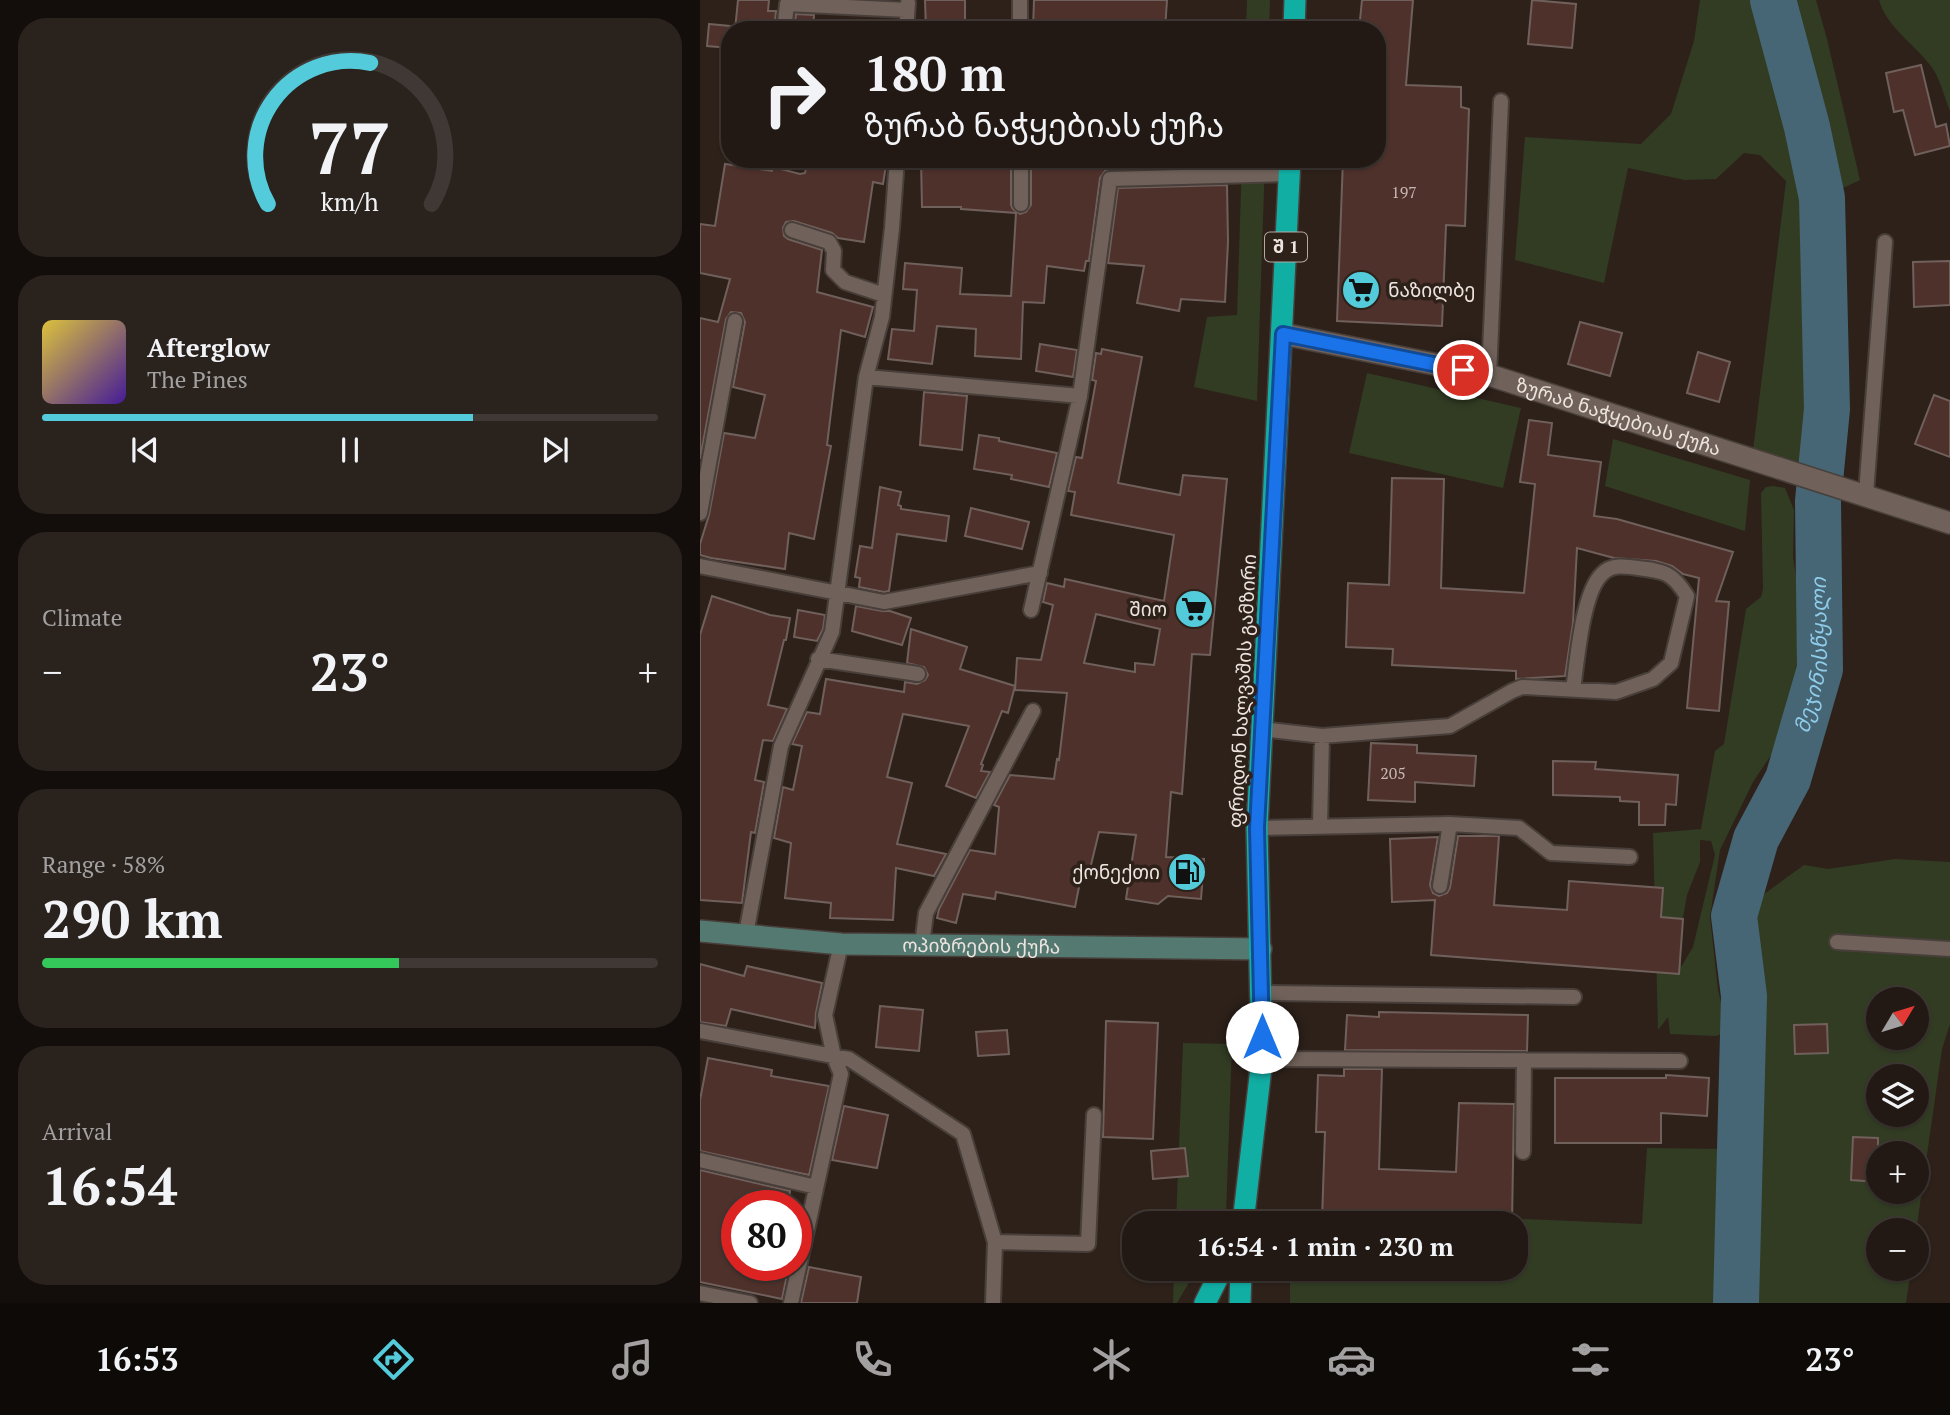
<!DOCTYPE html>
<meta charset="utf-8">
<style>
:root{--surface:#221914;--page:#2a221d;--text:#f1f3f6;--muted:#a2a0a0;--line:#3f3834;--accent:#53cbdb}
body{margin:0;font-family:"PT Serif","Noto Sans Georgian",serif;background:var(--page);color:var(--text);height:100vh;display:flex;flex-direction:column;font-size:26px;white-space:nowrap}
*{box-sizing:border-box;margin:0}
p{font-size:23px;color:var(--muted)}
.icon{flex:none;width:38px;height:38px;fill:none;stroke:currentColor;stroke-width:2;stroke-linecap:round;stroke-linejoin:round}
.map{position:relative;flex:1;overflow:hidden}
.sheet{display:flex;flex-direction:column;gap:18px;padding:18px;background:#130e0b;width:700px}
.sheet>*{flex:none}
.banner{position:absolute;left:21px;top:21px;width:665px;height:147px;border-radius:28px;box-shadow:0 2px 5px #0004,0 0 0 2px var(--line);background:#221914;color:var(--text);overflow:hidden}
.needle{width:46px;rotate:52deg}
.controls{position:absolute;left:1166px;top:987px;display:grid;gap:14px}
.controls a{display:grid;place-items:center;width:63px;height:63px;border-radius:50%;background:var(--surface);box-shadow:0 2px 5px #0004,0 0 0 2px var(--line);font-size:35px}
.speed{position:absolute;left:21px;top:1190px;display:flex;gap:14px;font-size:35px;font-weight:700;text-align:center}
.speed>*{display:grid;place-content:center;width:91px;height:91px;border-radius:50%;background:var(--surface);box-shadow:0 2px 5px #0004,0 0 0 2px var(--line);line-height:1}
.speed .limit{border:10px solid #d22;background:#fff;color:#111}
.pin{position:absolute;display:grid;place-items:center;width:60px;height:60px;color:#fff;margin:-30px;border:4px solid #fff;border-radius:50%;box-shadow:0 2px 7px #0007}
.me{position:absolute;width:77px;margin:-38px;rotate:0deg;stroke-linejoin:round;filter:drop-shadow(0 0 5px #0008)}
.turn{display:flex;align-items:center;gap:24px;height:147px;padding:0 28px;font-size:32px}
.turn .icon{width:91px;height:91px;stroke-width:2.5}
.turn b{display:block;font-size:49px;line-height:60px}
.big{font-size:52px;font-weight:800;line-height:1.1}
.sheet .card{flex:1;display:flex;flex-direction:column;justify-content:center;gap:10px;min-width:0;padding:0 24px;border-radius:28px;background:var(--page)}
.sheet .dial{align-items:center;gap:0}
.dial svg{height:182px;overflow:visible;fill:none;stroke:var(--line);stroke-width:7;stroke-linecap:round;text-anchor:middle}
.dial text{fill:var(--text);stroke:none}
.song{display:flex;align-items:center;gap:21px}
.cover{width:84px;height:84px;border-radius:10px;background:linear-gradient(135deg,hsl(50 70% 55%),hsl(260 70% 35%))}
.played{height:7px;border-radius:4px;background:linear-gradient(90deg,var(--accent) 70%,var(--line) 70%)}
.keys{display:flex;justify-content:space-around;direction:ltr}
.heat{display:flex;justify-content:space-between;align-items:center;font-size:38px;direction:ltr}
.charge{height:10px;border-radius:5px;background:linear-gradient(90deg,#34c759 58%,var(--line) 0)}
.trip{position:absolute;left:422px;top:1211px;width:406px;height:70px;border-radius:28px;background:var(--surface);box-shadow:0 2px 5px #0004,0 0 0 2px var(--line);font-weight:800;line-height:70px;text-align:center}
.tabs{display:flex;height:112px;justify-content:space-around;align-items:center;background:#0e0a08;color:var(--muted)}
.tabs .icon{width:49px;height:49px}
.tabs .active{color:var(--accent)}
.tabs b{font-size:32px;color:var(--text)}
main{display:flex;flex:1;min-height:0}
.map>svg:first-child{display:block}
.green{fill:#323c23;fill-rule:evenodd}
.lines{fill:none;stroke-linecap:round;stroke-linejoin:round}
.river{stroke:#466675;stroke-width:46}
.building{fill:#4f312b;stroke:#70605c;stroke-width:2;fill-rule:evenodd}
.lane-casing{stroke:#483e3a;stroke-width:18}
.street-casing{stroke:#483e3a;stroke-width:24}
.secondary-casing{stroke:#483e3a;stroke-width:24}
.highway-casing{stroke:#483e3a;stroke-width:24}
.lane{stroke:#70625a;stroke-width:14}
.street{stroke:#70625a;stroke-width:21}
.secondary{stroke:#547970;stroke-width:21}
.highway{stroke:#11aea4;stroke-width:21}
.route-casing{stroke:#114b97;stroke-width:18}
.route{stroke:#1a73e8;stroke-width:12}
.labels{text-anchor:middle;stroke-width:7;stroke-linejoin:round;paint-order:stroke}
.number-label{font-size:16px;fill:#c6b7b3}
.shield{fill:#2d211a;stroke:#b3aaa5;stroke-width:2}
.shield-label{font-size:18px;font-weight:bold;fill:#ede4e0}
.poi-label{font-size:19px;fill:#ede4e0;stroke:#2d211a;text-anchor:end}
.street-label{font-size:19px;fill:#ede4e0;stroke:#2d211a}
.water-label{font-size:21px;font-style:italic;fill:#8fcce9;stroke:#2d211a}
</style>
<main>
<section class="sheet">
<div class="card dial"><svg viewBox="0 0 100 80">
<path d="M14 69A42 42 0 1 1 86 69"/>
<path d="M14 69A42 42 0 0 1 59 7" stroke="#53cbdb"/>
<text x="50" y="56" font-size="32" font-weight="700">77</text>
<text x="50" y="72" font-size="11">km/h</text>
</svg></div>
<div class="card">
<div class="song"><i class="cover"></i><div><b>Afterglow</b><p>The Pines</p></div></div>
<div class="played"></div>
<div class="keys"><svg class="icon" aria-label="previous" viewBox="0 0 24 24"><path d="M18 5L8 12l10 7zM5 5v14"/></svg><svg class="icon" aria-label="pause" viewBox="0 0 24 24"><path d="M8 5v14M16 5v14"/></svg><svg class="icon" aria-label="next" viewBox="0 0 24 24"><path d="M6 5l10 7-10 7zM19 5v14"/></svg></div>
</div>
<div class="card"><p>Climate</p>
<div class="heat"><a>−</a><b class="big">23°</b><a>+</a></div>
</div>
<div class="card"><p>Range · 58%</p><b class="big">290 km</b><div class="charge"></div></div>
<div class="card"><p>Arrival</p><b class="big">16:54</b></div>
</section>
<div class="map">
<svg width="1250" height="1303" viewBox="0 0 1250 1303">
<rect width="100%" height="100%" fill="#2d211a"/>
<path class="green" d="M547,0H570L569,30H546Z
M1000,0H1116L1127,39L1160,180L1122,198L1109,192L1105,464L1053,450L1086,181L1060,155L1044,153L1016,179L985,180L928,168L904,283L815,260L825,137L941,144L971,114L994,41Z
M1179,0H1250V111C1244,97 1240,77 1230,65C1215,45 1186,26 1179,0Z
M542,159H565L557,401L494,387L507,317L537,315Z
M667,373L821,408L803,488L649,453Z
M913,439L1050,480L1045,531L905,486Z
M1073,486L1085,488L1094,510L1093,557L1106,641L1085,717L1071,755L1053,782L1020,850L1010,917L1018,990L1022,1007L1023,1033L1016,1036L970,1034L968,1017L958,1030L953,833L1001,829L1015,751L1024,744L1046,609L1061,597L1063,589L1061,493L1066,487ZM1000,840L1011,841L1015,855L993,947L981,967L980,935L987,895L1000,862Z
M1195,859L1250,862V1024L1242,1049L1216,1232L1178,1230V1269H1211L1206,1303H1045L1055,1026L1046,907L1104,865L1128,869ZM1178,999H1216V1038H1178ZM1178,1076H1216V1115H1178ZM1178,1153H1216V1192H1178Z
M483,1043L532,1044L526,1215L521,1223H476Z
M947,1148L1027,1149L1034,1211L1024,1303H590V1269H816V1223H589L588,1213L798,1218L942,1224Z
M474,1269H497L477,1303H473Z"/>
<g class="lines">
<path class="river" id="s1" d="M1036,1303L1044,996L1034,916L1056,839L1088,779L1120,669L1118,501L1127,409L1122,198L1107,127L1073,0"/>
</g>
<path class="building" d="M38,0H69L68,11H76L74,30H35Z
M225,0H265V30H226Z
M334,0H467L465,30H333Z
M662,0H713L706,85L761,87V107L769,109L765,226L746,225L742,326L637,321L643,159H677V30H659Z
M832,0L876,4L872,48L828,44Z
M96,14L114,15L113,30H94Z
M9,24L30,26V48L7,46Z
M1221,65L1236,127L1246,124L1250,146L1215,155L1203,110L1194,112L1186,73Z
M108,159H187L183,184L173,182L164,242L138,238L132,233L94,221L86,222L83,228L84,236L88,239L122,250L117,292L173,307L165,337L141,330L127,445L131,446L114,539L89,533L85,569L11,558L0,555V544L9,515L24,433L55,438L65,395L33,387L45,322L41,313L31,312L26,319L0,459V318L18,322L30,279L0,273V224L15,226L25,164L72,171L73,167L100,174L105,173Z
M221,159H311V205L313,209L320,214L326,212L331,205V159H527V166L405,171L400,178L389,261H386L384,271L347,266L344,303L323,302L321,359L275,356L276,329L237,326L232,364L188,359L192,329L214,331L217,290L203,289L205,263L262,268L260,294L311,296L316,213L261,209V207H222Z
M527,185L528,242L525,302L481,299L479,311L437,303L444,266L408,263L418,188Z
M1250,261V305L1214,307L1213,262Z
M880,322L922,333L910,376L868,364Z
M340,344L377,350L373,377L336,371Z
M402,349L442,357L418,483L480,495L483,475L527,479L510,655L492,654L482,794L471,792L466,857L504,859L501,899L468,896L458,904L426,899L436,835L399,832L390,869L383,867L375,907L296,892L295,899L263,894L256,923L237,918L239,909L270,850L295,854L299,807L294,805L310,775L354,779L357,759L359,760L367,693L315,690L317,658L341,660L353,605L343,602L347,583L364,587L365,579L464,601L474,535L371,515L375,492L368,491L376,457L382,458L396,381L392,380L396,353L401,354ZM396,614L460,629L454,665L435,663V672L384,663Z
M998,352L1030,362L1019,402L987,393Z
M224,392L267,396L262,450L220,445Z
M1234,395L1250,401V457L1215,444Z
M829,420L852,423L848,455L901,462L894,516L917,519L1033,552L1016,601L1029,602L1019,711L987,708L999,578L983,574L972,566L956,561L914,558L877,548L873,623L865,676L816,679V671L692,665L693,649L646,647L648,583L689,585L692,478L744,479L741,588L824,593L835,484L820,482Z
M279,435L299,438V441L357,453L349,487L311,479L312,475L274,469Z
M180,487L201,492L198,505L201,506V509L249,516L246,541L197,534L189,591L184,592L159,587L160,578L155,577L160,546L172,548Z
M271,508L329,522L322,549L265,536Z
M12,596L70,615L90,618L86,640H84L68,705L87,709L73,741L63,740L55,780L64,782L55,833L51,832L42,903L0,900V635Z
M156,606L182,611H190L211,618L202,645L152,631Z
M98,610L125,615L123,629L117,641L94,637Z
M211,629L267,647L260,669L315,686L308,713L302,711L281,764L283,765L281,771L290,772L276,798L246,786L269,726L203,714L187,777L212,783L197,844L246,854L234,876L196,868L193,920L130,918L131,903L85,898L91,843L74,838L83,787L93,790L102,746L92,744L107,712L120,714L126,679L204,692L205,682L217,684L225,680L228,675L224,667L207,663Z
M671,743L717,745V753L776,756L774,786L715,782V802L668,800Z
M853,761L896,762L895,769L978,775L976,805L966,804L965,825H939V802L920,801V797L853,795Z
M758,836H799L794,905L867,910L869,881L963,888L961,917L983,919L979,974L731,955L735,900L692,902L690,839L738,837L730,885L733,893L739,896L747,893L750,888Z
M0,964L44,976L47,966L122,983L116,1013L115,1028L31,1009L26,1026L0,1022Z
M180,1006L223,1010L219,1051L176,1047Z
M679,1012L828,1015L827,1051L645,1050L647,1015L679,1017Z
M406,1021L458,1023L453,1139L403,1137Z
M1127,1024L1128,1053L1095,1054L1094,1025Z
M307,1030L309,1054L278,1056L276,1032Z
M8,1058L72,1070L71,1076L129,1086L109,1175L0,1151V1100Z
M644,1069H682L679,1169L756,1172L759,1103L814,1104L812,1223L622,1220L625,1132H616L618,1075L644,1076Z
M966,1075L1009,1078L1007,1116L961,1113V1143H855V1078H966Z
M144,1106L188,1115L177,1168L132,1160Z
M1153,1137L1178,1138V1182L1151,1180Z
M485,1148L488,1176L453,1179L451,1151Z
M0,1170L90,1191L88,1206H37V1265H89L82,1299L0,1282Z
M109,1267L161,1277L157,1303H101Z"/>
<g class="lines">
<defs>
<path id="lane" d="M320,0V30
M84,30L87,4L207,10
M206,30L208,3
M321,159V204
M92,230L129,242L134,251L133,270L145,282L184,295
M789,375L801,101
M166,377L380,396L410,179L589,174
M1166,494L1185,242
M0,513L35,321
M0,566L184,602L340,573
M331,610L380,396
M118,659L218,674
M561,729L622,736L750,726L812,691L822,687L916,692L953,679L971,663L987,596C972,572 964,571 938,568C926,566 911,564 902,574C882,593 877,662 873,690
M620,826L622,736
M557,828L750,824L819,828L851,853L930,857
M740,886L750,824
M46,934L81,746L132,632L166,377L182,317L192,228L197,159
M1137,942L1250,949
M222,945L226,913L333,711
M562,993L874,997
M0,1031L149,1059L263,1134L295,1242L293,1303
M562,1059L980,1061
M823,1152L824,1060
M0,1160L116,1187
M295,1242L388,1244L394,1115
M705,1269L763,1271V1269
M0,1293L50,1303
M91,1303L141,1074L134,1057L125,1015L141,944"/>
<g id="street">
<path id="s2" d="M583,334L789,375L1250,523"/>
</g>
<g id="secondary">
<path id="s3" d="M0,931L141,944L561,949"/>
</g>
<path id="highway" d="M594,30L595,0
M543,1223L562,1059L557,828L590,159
M505,1303L522,1269
M540,1303L541,1269"/>
</defs>
<use href="#lane" class="lane-casing"/>
<use href="#street" class="street-casing"/>
<use href="#secondary" class="secondary-casing"/>
<use href="#highway" class="highway-casing"/>
<use href="#lane" class="lane"/>
<use href="#street" class="street"/>
<use href="#secondary" class="secondary"/>
<use href="#highway" class="highway"/>
</g>
<g class="lines">
<defs>
<path id="route" d="M562,1037L557,828L583,334L763,370"/>
</defs>
<use href="#route" class="route-casing"/>
<use href="#route" class="route"/>
</g>
<defs>
<symbol id="supermarket-disc" viewBox="-11 -11 22 22"><circle r="9.5" fill="#53cbdb" stroke="#2d211a"/><path d="M-6-5.5h2.5l.6 2H6L4.5 2H-2.5L-4.4-4H-6ZM-1.5 3.2a1.3 1.3 0 1 0 .1 0ZM3 3.2a1.3 1.3 0 1 0 .1 0Z" fill="#111"/></symbol>
<symbol id="fuel-disc" viewBox="-11 -11 22 22"><circle r="9.5" fill="#53cbdb" stroke="#2d211a"/><path d="M-5.5-6h7V0h2V4h1.3V-2.5L3-4.5l.8-.8L6-3V5H2.5V1h-1V6h-7ZM-4.2-4.7v3.2H.2V-4.7Z" fill="#111"/></symbol>
</defs>
<g fill-rule="evenodd">
<use href="#supermarket-disc" x="639" y="268" width="44" height="44"/>
<use href="#supermarket-disc" x="472" y="587" width="44" height="44"/>
<use href="#fuel-disc" x="465" y="850" width="44" height="44"/>
</g>
<g class="labels">
<g class="number-label">
<text x="704" y="198">197</text>
<text x="693" y="779">205</text>
</g>
<rect class="shield" x="565" y="232.5" width="42" height="29" rx="5"/>
<g class="shield-label">
<text x="586" y="253">შ 1</text>
</g>
<g class="poi-label">
<text x="688" y="297" text-anchor="start">ნაზილბე</text>
<text x="467" y="616">შიო</text>
<text x="460" y="879">ქონექთი</text>
</g>
<g class="street-label">
<text dy="7" stroke="none"><textPath href="#s2" startOffset="346">ზურაბ ნაჭყებიას ქუჩა</textPath></text>
<text transform="translate(542 691) rotate(-87)" y="7">ფრიდონ ხალვაშის გამზირი</text>
<text dy="7" stroke="none"><textPath href="#s3" startOffset="282">ოპიზრების ქუჩა</textPath></text>
</g>
<g class="water-label">
<text dy="7" stroke="none"><textPath href="#s1" startOffset="663">მეჯინისწყალი</textPath></text>
</g>
</g>
</svg>
<div class="controls">
<a><svg class="needle" viewBox="-14 -14 28 28"><path d="M0-13l5 13h-10z" fill="#e53935"/><path d="M0 13l5-13h-10z" fill="#a2a0a0"/></svg></a>
<a><svg class="icon" aria-label="layers" viewBox="0 0 24 24"><path d="M12 4l9 5-9 5-9-5zM3 14l9 5 9-5"/></svg></a>
<a>+</a>
<a>−</a>
</div>
<div class="speed"><div class="limit">80</div></div>
<div class="pin" style="left:763px;top:370px;background:#d93025"><svg class="icon" aria-label="arrive" viewBox="0 0 24 24"><path d="M6 21V4h12l-3 4 3 4H6"/></svg></div>
<svg class="me" style="left:562px;top:1037px" viewBox="-20 -20 40 40"><circle r="19" fill="#fff"/><path d="M0-13L10 11 0 6-10 11z" fill="#1a73e8"/></svg>
<div class="trip">16:54 · 1 min · 230 m</div>
<div class="banner">
<div class="turn"><svg class="icon" aria-label="right" viewBox="0 0 24 24"><path d="M7 20v-9h11M14 6l5 5-5 5"/></svg><div><b>180 m</b>ზურაბ ნაჭყებიას ქუჩა</div></div>
</div>
</div>
</main>
<nav class="tabs">
<b>16:53</b>
<svg class="icon active" aria-label="directions" viewBox="0 0 24 24"><path d="M12 3l9 9-9 9-9-9zM9 14v-3h6M13 9l2 2-2 2"/></svg>
<svg class="icon" aria-label="music" viewBox="0 0 24 24"><path d="M9 18V5l10-2v13"/><circle cx="6" cy="18" r="3"/><circle cx="16" cy="16" r="3"/></svg>
<svg class="icon" aria-label="phone" viewBox="0 0 24 24"><path d="M5 4h4l2 5-3 2q2 4 5 5l2-3 5 2v4C11 20 4 13 5 4z"/></svg>
<svg class="icon" aria-label="climate" viewBox="0 0 24 24"><path d="M12 3v18M4 7l16 10M4 17L20 7"/></svg>
<svg class="icon" aria-label="car" viewBox="0 0 24 24"><path d="M5 17H2v-5l4-1 3-4h7l3 4 3 1v5h-3M9 17h6M6 11h13"/><circle cx="7" cy="17" r="2"/><circle cx="17" cy="17" r="2"/></svg>
<svg class="icon" aria-label="filters" viewBox="0 0 24 24"><path d="M4 7h16M4 17h16"/><circle cx="9" cy="7" r="2"/><circle cx="15" cy="17" r="2"/></svg>
<b>23°</b>
</nav>
